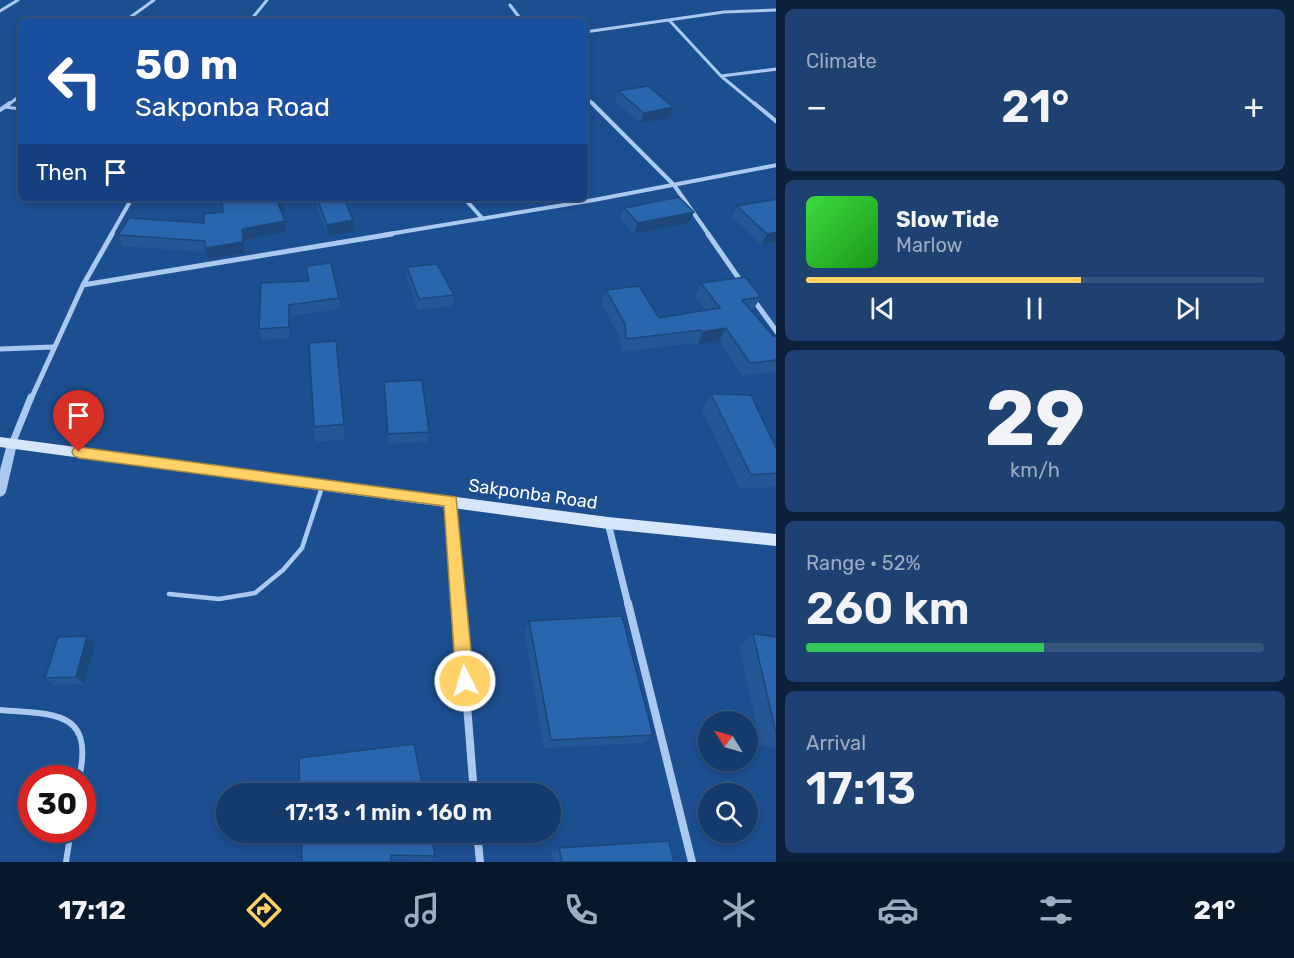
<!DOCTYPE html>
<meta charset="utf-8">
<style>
:root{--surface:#143b6b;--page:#1d4271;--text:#f1f3f6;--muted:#9dadc1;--line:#33557e;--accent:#ffd166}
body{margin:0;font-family:Rubik,sans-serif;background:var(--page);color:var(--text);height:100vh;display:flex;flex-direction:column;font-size:22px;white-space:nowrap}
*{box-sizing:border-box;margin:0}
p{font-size:20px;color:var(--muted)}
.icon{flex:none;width:33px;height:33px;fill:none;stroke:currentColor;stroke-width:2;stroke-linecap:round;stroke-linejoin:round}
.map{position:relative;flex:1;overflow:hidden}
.drawer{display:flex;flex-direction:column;gap:9px;padding:9px;background:#0b203b;width:518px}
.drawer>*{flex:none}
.guide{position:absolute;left:18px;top:18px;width:570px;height:183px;border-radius:9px;box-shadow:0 3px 9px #0003,0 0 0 2px var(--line);background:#1a4fa0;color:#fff;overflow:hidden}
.needle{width:39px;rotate:307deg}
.fabs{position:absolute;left:698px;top:711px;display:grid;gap:12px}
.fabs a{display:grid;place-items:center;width:60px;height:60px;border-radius:50%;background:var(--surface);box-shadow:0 3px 9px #0003,0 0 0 2px var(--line);font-size:30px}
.speed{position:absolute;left:18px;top:765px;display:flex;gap:12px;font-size:30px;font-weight:700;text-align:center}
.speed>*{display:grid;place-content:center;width:78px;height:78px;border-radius:50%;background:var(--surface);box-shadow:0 3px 9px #0003,0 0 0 2px var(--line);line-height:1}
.speed .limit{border:9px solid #d22;background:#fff;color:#111}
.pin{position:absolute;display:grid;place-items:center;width:51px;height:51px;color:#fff;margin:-62px -26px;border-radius:50% 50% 50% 0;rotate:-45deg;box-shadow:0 0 6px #0007}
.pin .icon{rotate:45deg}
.me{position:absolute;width:66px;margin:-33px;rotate:355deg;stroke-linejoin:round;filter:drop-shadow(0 0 4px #0008)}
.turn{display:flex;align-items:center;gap:21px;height:126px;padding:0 18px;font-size:27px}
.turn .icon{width:78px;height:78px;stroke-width:2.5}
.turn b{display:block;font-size:42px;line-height:51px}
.then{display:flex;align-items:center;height:57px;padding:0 18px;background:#0003;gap:12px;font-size:22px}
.big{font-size:45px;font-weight:600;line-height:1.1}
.drawer .widget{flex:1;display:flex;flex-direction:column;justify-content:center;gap:9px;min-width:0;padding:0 21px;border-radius:9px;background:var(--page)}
.drawer .dial{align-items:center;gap:0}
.dial b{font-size:78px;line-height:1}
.song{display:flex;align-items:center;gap:18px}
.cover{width:72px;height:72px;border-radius:9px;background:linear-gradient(135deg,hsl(120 70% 55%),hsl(120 70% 35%))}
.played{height:6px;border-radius:3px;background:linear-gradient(90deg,var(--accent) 60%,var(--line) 60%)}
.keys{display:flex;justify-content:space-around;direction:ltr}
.heat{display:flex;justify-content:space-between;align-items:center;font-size:33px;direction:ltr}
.charge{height:9px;border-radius:4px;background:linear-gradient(90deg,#34c759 52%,var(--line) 0)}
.trip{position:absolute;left:216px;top:783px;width:345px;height:60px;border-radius:30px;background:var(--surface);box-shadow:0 3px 9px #0003,0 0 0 2px var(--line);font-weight:600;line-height:60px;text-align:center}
.tab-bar{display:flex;height:96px;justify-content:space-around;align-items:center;background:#08182b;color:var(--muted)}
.tab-bar .icon{width:42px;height:42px}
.tab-bar .selected{color:var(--accent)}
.tab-bar b{font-size:27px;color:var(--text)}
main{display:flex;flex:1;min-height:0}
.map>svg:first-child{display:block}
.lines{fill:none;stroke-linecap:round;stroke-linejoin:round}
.service-far2{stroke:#a9c9ee;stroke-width:3}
.service-far1{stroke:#a9c9ee;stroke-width:4.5}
.service{stroke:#a9c9ee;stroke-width:6}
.minor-far4{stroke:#a9c9ee;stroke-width:3}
.minor-far3{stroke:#a9c9ee;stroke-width:4}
.minor-far2{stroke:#a9c9ee;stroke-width:5}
.minor-far1{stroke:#a9c9ee;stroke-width:7}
.minor{stroke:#a9c9ee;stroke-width:8}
.tertiary{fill:#a9c9ee;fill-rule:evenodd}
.secondary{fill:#d6e6fa;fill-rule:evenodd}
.wall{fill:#245895}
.shaded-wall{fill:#1d4779}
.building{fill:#2a66ad;stroke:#1d4779;stroke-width:1.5}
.route{fill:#ffd166;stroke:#a68842;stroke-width:1.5}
.labels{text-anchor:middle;stroke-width:6;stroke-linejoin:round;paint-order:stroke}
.street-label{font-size:18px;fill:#fff;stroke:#1b4f8f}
</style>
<main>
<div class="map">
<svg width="777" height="862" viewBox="0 0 777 862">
<rect width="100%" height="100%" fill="#1b4f8f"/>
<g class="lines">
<path class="service-far2" d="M5,107L21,109"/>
<path class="service-far1" d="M169,594L219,599L255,593L283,570L302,548L322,487"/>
<path class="service" d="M0,710C53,714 95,710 79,778
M66,862L71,830"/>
<path class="minor-far4" d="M510,5L522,21
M0,11L18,0
M125,21L154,0
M250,21L267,0
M670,21L721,76L756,105
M585,32L724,12L777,10
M721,76L777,69
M585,96L594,105
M8,105L21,95"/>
<path class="minor-far3" d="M592,103L674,185L709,235
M754,103L777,122
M0,110L10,103
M464,198L483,219
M111,235L132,198
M383,235L594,200L777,165"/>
<path class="minor-far2" d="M708,234L742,283
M83,285L112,234
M753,299L777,332
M0,349L53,347
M31,399L83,285L392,234"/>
<path class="minor-far1" d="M12,444L31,397
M451,501L459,604
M608,523L628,604"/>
<path class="minor" d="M459,603L474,794
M628,603L692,862
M477,832L480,862"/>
<path class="tertiary" d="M12,440L16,441L17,444L6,492L4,495L0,497V470L7,444L8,441Z"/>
<path class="secondary" d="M0,437L608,517L777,534V546L608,529L0,447Z"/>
</g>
<path class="wall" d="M618,91L670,118L640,123L615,101Z
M314,198H344L353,220L354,231L328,236Z
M737,206L777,242L761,245L732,217Z
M624,208L689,223L634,234L620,219Z
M281,211L285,221L286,232L244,240L245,253L208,259L206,252L122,246L118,235L204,223L223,212L285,211Z
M306,266L339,298L340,309L290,316V338L262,340L259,329L308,281Z
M407,267L454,295L452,306L418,310L407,278Z
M701,283L761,297L753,310H751L774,337L777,336V371L742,376L719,341L697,345L695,343L621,352L620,337L601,303L606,290L659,318L706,310L695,296Z
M336,341L345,439L316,442L314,427Z
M384,382L429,432L428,442L388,444Z
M711,394L777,450V485L775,487L740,489L702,410Z
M529,621L653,735L643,743L544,748L524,632Z
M753,634L777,637V748L761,746L739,646Z
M95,644L84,684L54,685L45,678Z
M301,832L435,856L432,861L391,859Z
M559,848L674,862H553L552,852Z"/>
<path class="shaded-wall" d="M673,107L670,118L640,123L644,113Z
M283,200L285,211L279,212L277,201Z
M694,212L689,223L634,234L638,223Z
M353,220L354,231L328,236L327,225Z
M285,221L286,232L244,240L245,253L208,259L205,248L242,229Z
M777,232V242L761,245L767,234Z
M289,305L290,316V338L289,327Z
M726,328L719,341L697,345L703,332Z
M87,636L95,644L84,684L76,677Z"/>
<path class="building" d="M648,86L673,107L644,113L618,91Z
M679,197L694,212L638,223L624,208Z
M222,198H283V200L277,201L285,221L242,229L243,242L205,248V241L118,235L129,218L204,223V214L223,212Z
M317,198H344L353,220L327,225Z
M777,199V232L767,234L737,206Z
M331,263L339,298L289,305V327L259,329L261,283L309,281L306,266Z
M437,264L454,295L419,299L407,267Z
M745,277L761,297L742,300L774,337L777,336V360L750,363L726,328L703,332L701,330L626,339L625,324L606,290L639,286L659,318L720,308L701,283Z
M336,341L344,424L314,427L309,343Z
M422,380L429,432L388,434L384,382Z
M711,394L751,395L777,450V473L751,475Z
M622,616L653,735L551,740L529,621Z
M753,634L777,637V737Z
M87,636L76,677L45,678L58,637Z
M414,744L424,794H300L299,758Z
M301,832H431L435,856L391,855V862H302Z
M669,841L674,862H562L559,848Z"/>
<path class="route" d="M79,447L456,497L474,681L472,687L465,690L459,687L456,681L444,506L79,458L74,456L72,452L74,448Z"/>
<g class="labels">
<g class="street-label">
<text transform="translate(533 494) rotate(8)" y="6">Sakponba Road</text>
</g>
</g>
</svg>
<div class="fabs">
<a><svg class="needle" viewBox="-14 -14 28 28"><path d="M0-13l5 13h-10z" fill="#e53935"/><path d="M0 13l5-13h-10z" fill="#9dadc1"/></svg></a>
<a><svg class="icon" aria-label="search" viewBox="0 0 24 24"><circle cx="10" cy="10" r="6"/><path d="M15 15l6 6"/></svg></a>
</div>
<div class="speed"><div class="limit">30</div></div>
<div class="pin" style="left:79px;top:452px;background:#d93025"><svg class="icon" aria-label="arrive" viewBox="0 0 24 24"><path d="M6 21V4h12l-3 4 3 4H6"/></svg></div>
<svg class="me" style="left:465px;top:681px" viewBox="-20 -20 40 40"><circle r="17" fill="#ffd166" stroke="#fff" stroke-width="3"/><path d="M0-11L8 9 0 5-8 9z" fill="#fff"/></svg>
<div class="trip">17:13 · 1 min · 160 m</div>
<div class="guide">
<div class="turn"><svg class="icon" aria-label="left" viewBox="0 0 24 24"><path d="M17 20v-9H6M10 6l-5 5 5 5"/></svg><div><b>50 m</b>Sakponba Road</div></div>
<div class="then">Then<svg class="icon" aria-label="arrive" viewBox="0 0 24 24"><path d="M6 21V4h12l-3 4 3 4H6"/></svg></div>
</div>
</div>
<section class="drawer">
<div class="widget"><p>Climate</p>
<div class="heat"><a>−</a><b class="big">21°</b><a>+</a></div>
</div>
<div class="widget">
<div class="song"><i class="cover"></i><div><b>Slow Tide</b><p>Marlow</p></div></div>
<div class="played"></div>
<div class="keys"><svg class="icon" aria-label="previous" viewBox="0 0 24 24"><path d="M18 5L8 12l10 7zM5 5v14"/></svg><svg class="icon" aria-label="pause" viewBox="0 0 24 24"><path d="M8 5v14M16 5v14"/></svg><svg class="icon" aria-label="next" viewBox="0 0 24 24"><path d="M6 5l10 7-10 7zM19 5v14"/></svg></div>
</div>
<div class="widget dial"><b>29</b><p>km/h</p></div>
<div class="widget"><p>Range · 52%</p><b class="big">260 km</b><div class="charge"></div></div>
<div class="widget"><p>Arrival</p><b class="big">17:13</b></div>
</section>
</main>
<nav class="tab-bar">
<b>17:12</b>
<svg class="icon selected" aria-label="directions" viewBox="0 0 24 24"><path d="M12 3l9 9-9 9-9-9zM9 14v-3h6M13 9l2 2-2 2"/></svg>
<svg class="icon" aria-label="music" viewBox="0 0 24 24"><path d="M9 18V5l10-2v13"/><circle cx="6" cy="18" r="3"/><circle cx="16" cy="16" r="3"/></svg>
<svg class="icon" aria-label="phone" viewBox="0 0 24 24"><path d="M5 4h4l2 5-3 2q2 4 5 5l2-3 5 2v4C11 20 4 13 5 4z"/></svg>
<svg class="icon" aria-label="climate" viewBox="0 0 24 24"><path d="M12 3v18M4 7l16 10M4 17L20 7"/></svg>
<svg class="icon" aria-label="car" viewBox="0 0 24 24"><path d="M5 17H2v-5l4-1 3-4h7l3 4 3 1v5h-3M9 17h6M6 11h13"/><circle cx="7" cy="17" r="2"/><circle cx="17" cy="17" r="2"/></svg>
<svg class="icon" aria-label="filters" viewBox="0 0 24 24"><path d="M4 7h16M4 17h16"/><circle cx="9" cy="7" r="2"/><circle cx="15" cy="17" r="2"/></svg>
<b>21°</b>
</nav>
